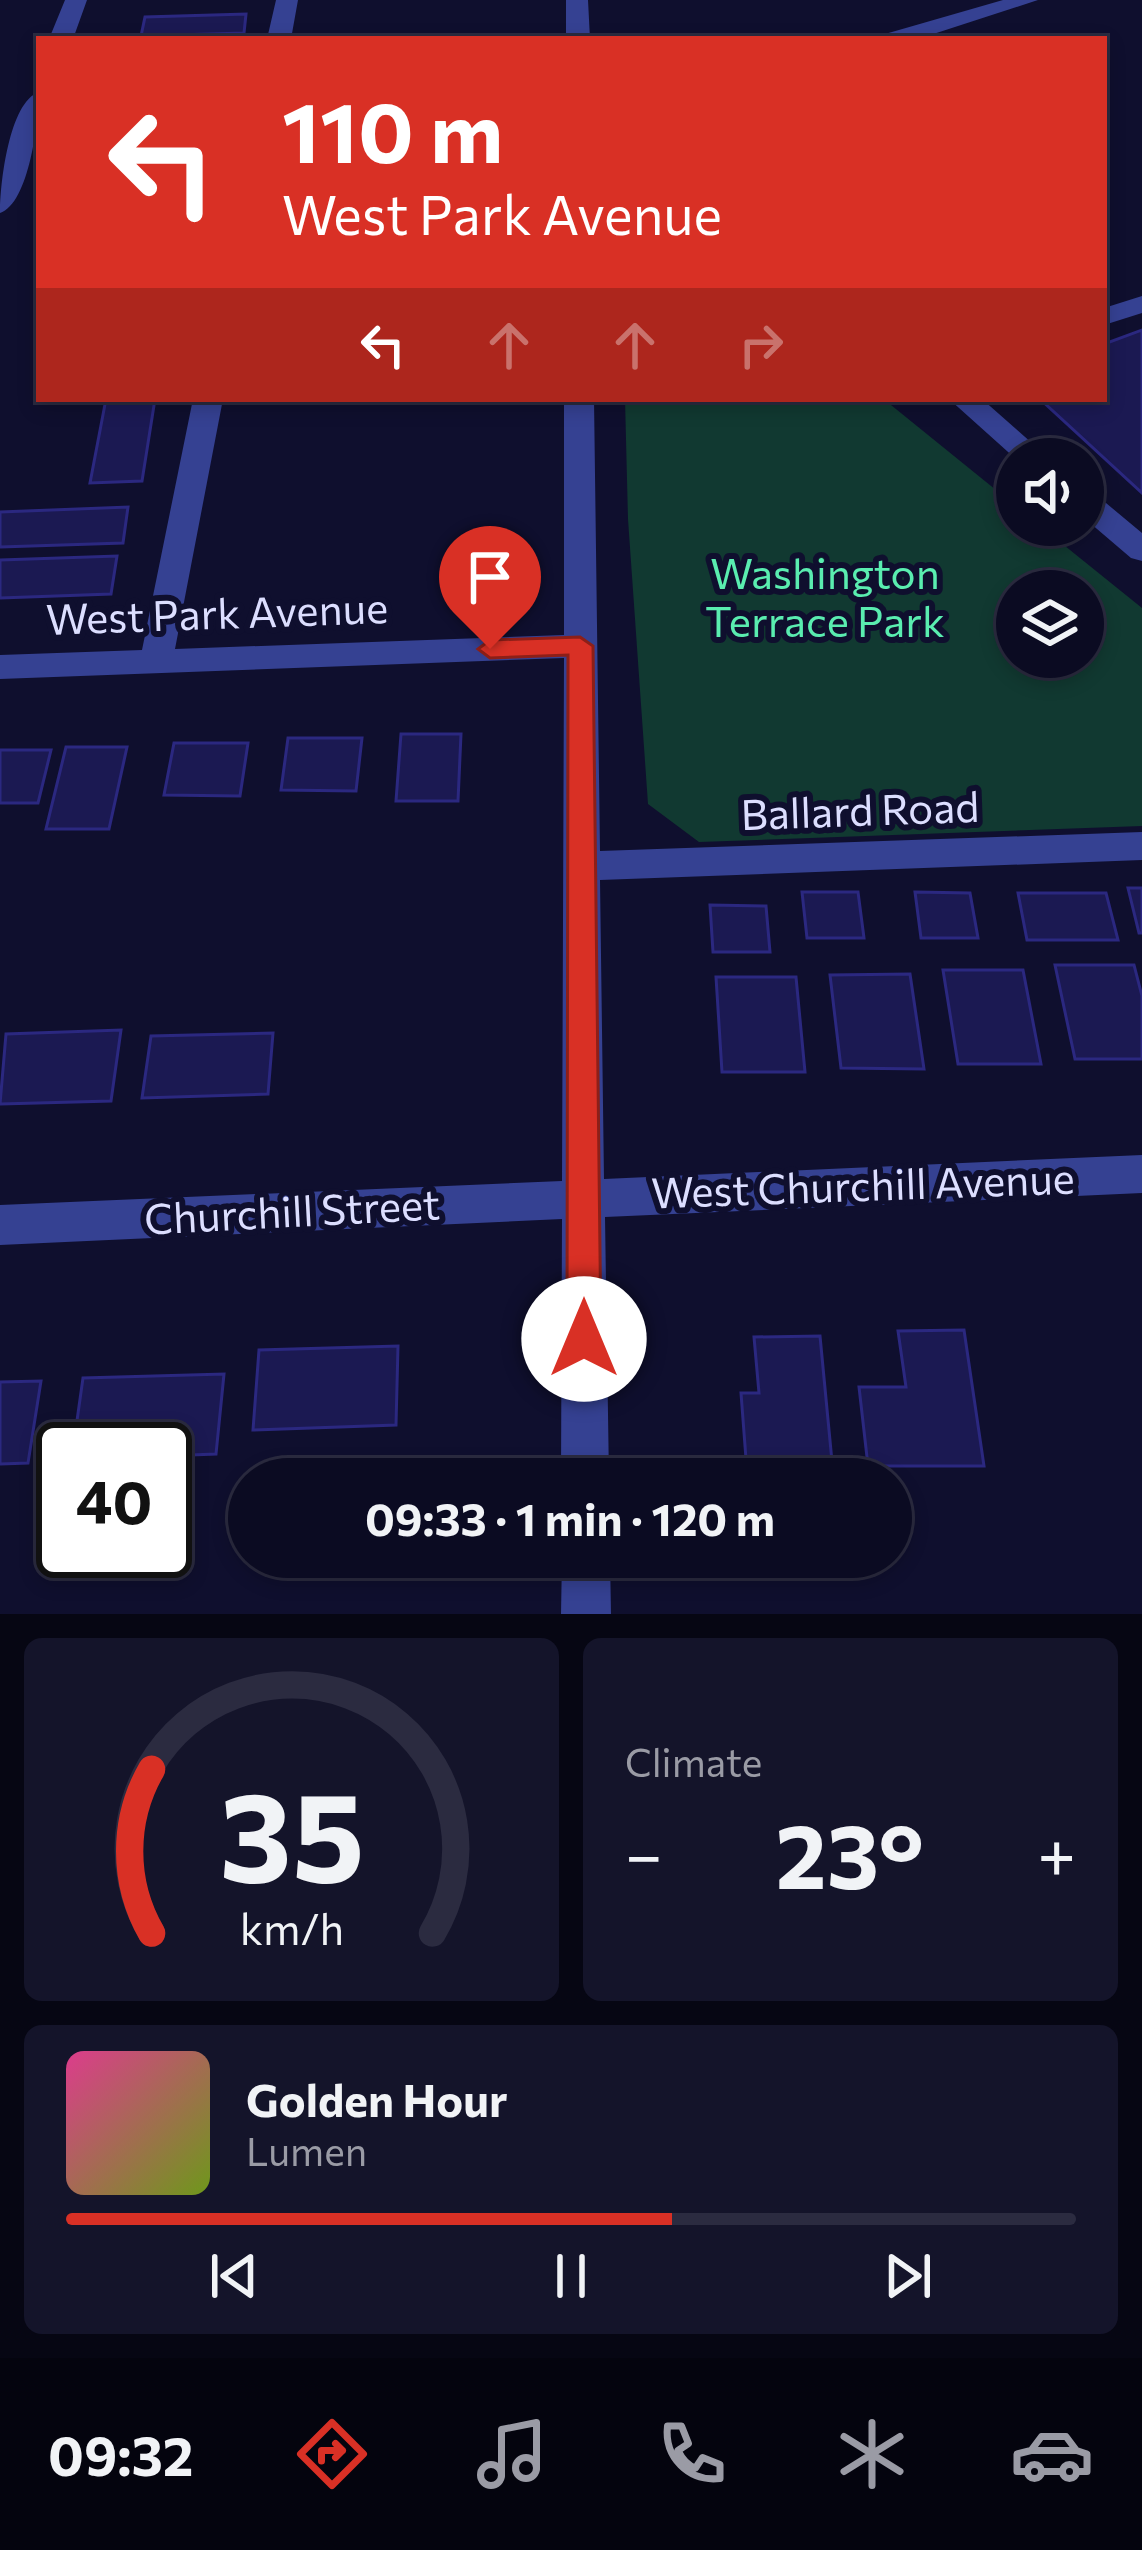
<!DOCTYPE html>
<meta charset="utf-8">
<style>
:root{--surface:#0b0b22;--page:#14142a;--text:#f1f3f6;--muted:#9a9ba5;--line:#2b2b40;--accent:#d93025}
body{margin:0;font-family:Commissioner,sans-serif;background:var(--page);color:var(--text);height:100vh;display:flex;flex-direction:column;font-size:45px;white-space:nowrap}
*{box-sizing:border-box;margin:0}
p{font-size:39px;color:var(--muted)}
.icon{flex:none;width:66px;height:66px;fill:none;stroke:currentColor;stroke-width:2;stroke-linecap:round;stroke-linejoin:round}
.map{position:relative;height:1614px;overflow:hidden}
.sheet{display:flex;flex-direction:column;gap:24px;padding:24px;background:#060613;flex:1}
.sheet>*{flex:none}
.top-card{position:absolute;left:36px;top:36px;width:1071px;height:366px;border-radius:0px;box-shadow:0 6px 18px #0003,0 0 0 3px var(--line);background:#d93025;color:#fff;overflow:hidden}
.fabs{position:absolute;left:996px;top:438px;display:grid;gap:24px}
.fabs a{display:grid;place-items:center;width:108px;height:108px;border-radius:50%;background:var(--surface);box-shadow:0 6px 18px #0003,0 0 0 3px var(--line);font-size:60px}
.speed{position:absolute;left:36px;top:1422px;display:flex;gap:24px;font-size:60px;font-weight:700;text-align:center}
.speed>*{display:grid;place-content:center;width:156px;height:156px;border-radius:50%;background:var(--surface);box-shadow:0 6px 18px #0003,0 0 0 3px var(--line);line-height:1}
.speed .limit{border:6px solid #111;border-radius:18px;background:#fff;color:#111}
.pin{position:absolute;display:grid;place-items:center;width:102px;height:102px;color:#fff;margin:-123px -51px;border-radius:50% 50% 50% 0;rotate:-45deg;box-shadow:0 0 12px #0007}
.pin .icon{rotate:45deg}
.me{position:absolute;width:132px;margin:-66px;rotate:0deg;stroke-linejoin:round;filter:drop-shadow(0 0 9px #0008)}
.turn{display:flex;align-items:center;gap:42px;height:252px;padding:0 48px;font-size:54px}
.turn .icon{width:156px;height:156px;stroke-width:2.5}
.turn b{display:block;font-size:84px;line-height:102px}
.lanes{display:flex;align-items:center;height:114px;padding:0 48px;background:#0003;justify-content:center;gap:60px;direction:ltr}
.lanes .off{opacity:.35}
.big{font-size:90px;font-weight:700;line-height:1.1}
.sheet .tile{flex:1;display:flex;flex-direction:column;justify-content:center;gap:18px;min-width:0;padding:0 42px;border-radius:18px;background:var(--page)}
.sheet .dial{align-items:center;gap:0}
.dial svg{height:312px;overflow:visible;fill:none;stroke:var(--line);stroke-width:7;stroke-linecap:round;text-anchor:middle}
.dial text{fill:var(--text);stroke:none}
.song{display:flex;align-items:center;gap:36px}
.cover{width:144px;height:144px;border-radius:18px;background:linear-gradient(135deg,hsl(330 70% 55%),hsl(80 70% 35%))}
.played{height:12px;border-radius:6px;background:linear-gradient(90deg,var(--accent) 60%,var(--line) 60%)}
.keys{display:flex;justify-content:space-around;direction:ltr}
.heat{display:flex;justify-content:space-between;align-items:center;font-size:66px;direction:ltr}
.sheet .tiles{flex:1;display:grid;gap:24px;grid-template-columns:1fr 1fr}
.tile:last-child{grid-column:span 2}
.trip{position:absolute;left:228px;top:1458px;width:684px;height:120px;border-radius:60px;background:var(--surface);box-shadow:0 6px 18px #0003,0 0 0 3px var(--line);font-weight:700;line-height:120px;text-align:center}
.menu{display:flex;height:192px;justify-content:space-around;align-items:center;background:#04040e;color:var(--muted)}
.menu .icon{width:84px;height:84px}
.menu .current{color:var(--accent)}
.menu b{font-size:54px;color:var(--text)}
.map>svg:first-child{display:block}
.green{fill:#113931;fill-rule:evenodd}
.building{fill:#1b1952;stroke:#2b2880;stroke-width:3}
.lines{fill:none;stroke-linecap:round;stroke-linejoin:round}
.minor{fill:#354192;fill-rule:evenodd}
.route{fill:#d93025;stroke:#8d1f18;stroke-width:3}
.labels{text-anchor:middle;stroke-width:12;stroke-linejoin:round;paint-order:stroke}
.park-label{font-size:42px;fill:#5aedb0;stroke:#0f0f2e}
.street-label{font-size:42px;fill:#dcdeff;stroke:#0f0f2e}
</style>
<div class="map">
<svg width="1142" height="1614" viewBox="0 0 1142 1614">
<rect width="100%" height="100%" fill="#0f0f2e"/>
<path class="green" d="M625,399H890L891,405L1017,507V525H1039L1142,608V826L699,842L648,804L628,519ZM1083,591V657H1017V591Z"/>
<path class="building" d="M246,14L244,33L141,36L145,17Z
M1142,330V493L1040,399H1104V344Z
M106,399H155L142,481L90,483Z
M128,507L123,543L0,547V512Z
M117,556L111,594L0,598V560Z
M401,734H461L458,801H396Z
M288,738H362L356,791L281,790Z
M174,743H248L240,796L164,795Z
M66,747H127L109,829H46Z
M0,750H51L38,803H0Z
M1128,888H1142V933H1139Z
M802,892H858L864,938H807Z
M915,892L970,893L978,938H921Z
M1018,893H1106L1118,940H1027Z
M710,905L766,906L770,952H713Z
M1055,965H1134L1142,996V1059H1075Z
M943,970H1023L1041,1064H958Z
M910,974L924,1069L841,1068L830,975Z
M716,977H796L805,1072H722Z
M121,1030L111,1101L0,1104L6,1034Z
M273,1033L268,1094L142,1098L151,1036Z
M964,1330L984,1466H868L859,1387H906L898,1331Z
M820,1336L833,1472H747L741,1393H759L754,1337Z
M398,1346L396,1425L253,1430L259,1350Z
M224,1374L216,1454L165,1456V1449H73L83,1378Z
M41,1381L28,1463L0,1464V1382Z"/>
<g class="lines">
<path class="minor" d="M65,0H87L73,39H49Z
M276,0H298L291,39H267Z
M566,0H588L590,39H566Z
M1003,0H1038L918,39H881L885,34Z
M39,92C39,120 29,204 0,213C0,184 9,102 39,92Z
M1142,296V313L1104,325V308Z
M193,399H223L175,649L564,635V399H594L600,851L1142,832V860L600,880L604,1179L1142,1155V1193L605,1217L609,1479H561L562,1219L0,1245V1205L562,1181L564,658L0,679V655L142,650Z
M949,399H982L1050,459L1017,460Z
M1083,490L1094,493L1142,533V561L1131,558L1083,517Z
M562,1557H610L611,1614H561Z"/>
</g>
<path class="route" d="M580,637L593,646L601,1339L596,1350L584,1355L572,1350L567,1339L568,655L490,658L478,649L490,640Z"/>
<g class="labels">
<g class="park-label">
<text x="825" y="589">Washington<tspan x="825" dy="48">Terrace Park</tspan></text>
</g>
<g class="street-label">
<text transform="translate(217 614) rotate(-2)" y="15">West Park Avenue</text>
<text transform="translate(860 811) rotate(-2)" y="15">Ballard Road</text>
<text transform="translate(863 1186) rotate(-2)" y="15">West Churchill Avenue</text>
<text transform="translate(292 1212) rotate(-3)" y="15">Churchill Street</text>
</g>
</g>
</svg>
<div class="fabs">
<a><svg class="icon" aria-label="sound" viewBox="0 0 24 24"><path d="M4 9h4l5-4v14l-5-4H4zM17 9q2 3 0 6"/></svg></a>
<a><svg class="icon" aria-label="layers" viewBox="0 0 24 24"><path d="M12 4l9 5-9 5-9-5zM3 14l9 5 9-5"/></svg></a>
</div>
<div class="speed"><div class="limit">40</div></div>
<div class="pin" style="left:490px;top:649px;background:#d93025"><svg class="icon" aria-label="arrive" viewBox="0 0 24 24"><path d="M6 21V4h12l-3 4 3 4H6"/></svg></div>
<svg class="me" style="left:584px;top:1339px" viewBox="-20 -20 40 40"><circle r="19" fill="#fff"/><path d="M0-13L10 11 0 6-10 11z" fill="#d93025"/></svg>
<div class="trip">09:33 · 1 min · 120 m</div>
<div class="top-card">
<div class="turn"><svg class="icon" aria-label="left" viewBox="0 0 24 24"><path d="M17 20v-9H6M10 6l-5 5 5 5"/></svg><div><b>110 m</b>West Park Avenue</div></div>
<div class="lanes"><svg class="icon" aria-label="left" viewBox="0 0 24 24"><path d="M17 20v-9H6M10 6l-5 5 5 5"/></svg><svg class="icon off" aria-label="ahead" viewBox="0 0 24 24"><path d="M12 20V5M6 11l6-6 6 6"/></svg><svg class="icon off" aria-label="ahead" viewBox="0 0 24 24"><path d="M12 20V5M6 11l6-6 6 6"/></svg><svg class="icon off" aria-label="right" viewBox="0 0 24 24"><path d="M7 20v-9h11M14 6l5 5-5 5"/></svg></div>
</div>
</div>
<section class="sheet">
<div class="tiles">
<div class="tile dial"><svg viewBox="0 0 100 80">
<path d="M14 69A42 42 0 1 1 86 69"/>
<path d="M14 69A42 42 0 0 1 14 27" stroke="#d93025"/>
<text x="50" y="56" font-size="32" font-weight="700">35</text>
<text x="50" y="72" font-size="11">km/h</text>
</svg></div>
<div class="tile"><p>Climate</p>
<div class="heat"><a>−</a><b class="big">23°</b><a>+</a></div>
</div>
<div class="tile">
<div class="song"><i class="cover"></i><div><b>Golden Hour</b><p>Lumen</p></div></div>
<div class="played"></div>
<div class="keys"><svg class="icon" aria-label="previous" viewBox="0 0 24 24"><path d="M18 5L8 12l10 7zM5 5v14"/></svg><svg class="icon" aria-label="pause" viewBox="0 0 24 24"><path d="M8 5v14M16 5v14"/></svg><svg class="icon" aria-label="next" viewBox="0 0 24 24"><path d="M6 5l10 7-10 7zM19 5v14"/></svg></div>
</div>
</div>
</section>
<nav class="menu">
<b>09:32</b>
<svg class="icon current" aria-label="directions" viewBox="0 0 24 24"><path d="M12 3l9 9-9 9-9-9zM9 14v-3h6M13 9l2 2-2 2"/></svg>
<svg class="icon" aria-label="music" viewBox="0 0 24 24"><path d="M9 18V5l10-2v13"/><circle cx="6" cy="18" r="3"/><circle cx="16" cy="16" r="3"/></svg>
<svg class="icon" aria-label="phone" viewBox="0 0 24 24"><path d="M5 4h4l2 5-3 2q2 4 5 5l2-3 5 2v4C11 20 4 13 5 4z"/></svg>
<svg class="icon" aria-label="climate" viewBox="0 0 24 24"><path d="M12 3v18M4 7l16 10M4 17L20 7"/></svg>
<svg class="icon" aria-label="car" viewBox="0 0 24 24"><path d="M5 17H2v-5l4-1 3-4h7l3 4 3 1v5h-3M9 17h6M6 11h13"/><circle cx="7" cy="17" r="2"/><circle cx="17" cy="17" r="2"/></svg>
</nav>
